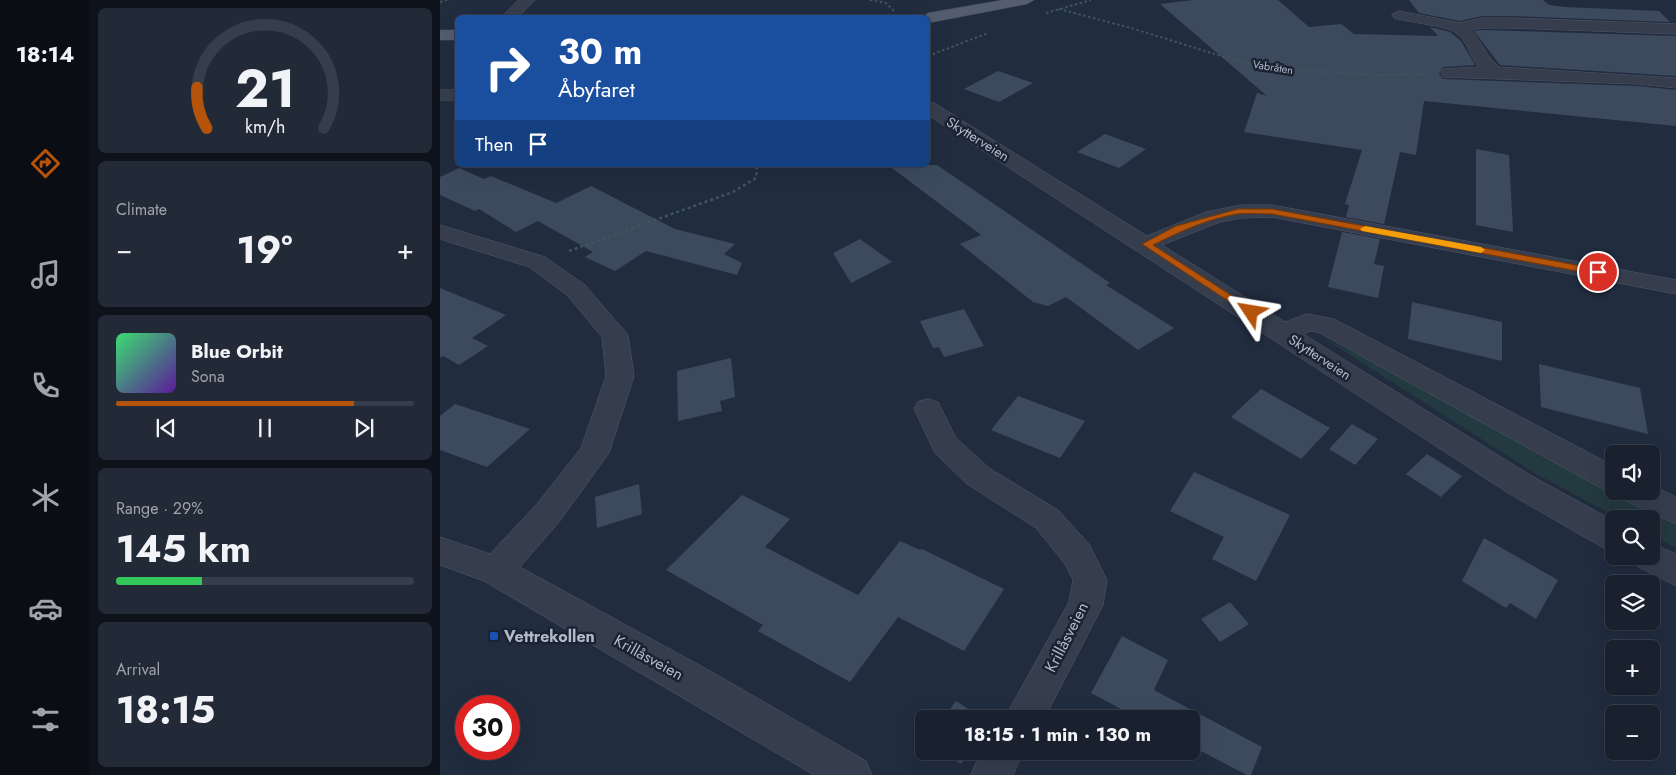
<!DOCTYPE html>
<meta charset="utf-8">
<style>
:root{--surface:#19212f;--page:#222937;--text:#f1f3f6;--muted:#9fa3aa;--line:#373e4b;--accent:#b45309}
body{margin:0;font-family:Jost,sans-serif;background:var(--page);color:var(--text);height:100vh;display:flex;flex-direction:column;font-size:19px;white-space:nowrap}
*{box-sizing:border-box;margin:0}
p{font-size:16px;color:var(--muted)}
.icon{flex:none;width:28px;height:28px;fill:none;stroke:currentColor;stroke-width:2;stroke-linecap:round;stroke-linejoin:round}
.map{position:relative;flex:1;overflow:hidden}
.panel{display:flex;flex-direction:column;gap:8px;padding:8px;background:#0e121a;width:350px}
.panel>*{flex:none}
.guide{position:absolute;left:15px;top:15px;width:475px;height:152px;border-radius:8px;box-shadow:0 5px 20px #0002,0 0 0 1px var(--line);background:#1a4fa0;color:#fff;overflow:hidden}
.tools{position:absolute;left:1165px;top:445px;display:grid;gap:10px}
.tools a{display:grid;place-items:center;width:55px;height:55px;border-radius:8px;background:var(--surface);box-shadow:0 5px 20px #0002,0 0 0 1px var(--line);font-size:25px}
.speed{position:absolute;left:15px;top:695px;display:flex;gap:10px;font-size:25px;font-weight:700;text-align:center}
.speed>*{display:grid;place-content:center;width:65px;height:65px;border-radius:50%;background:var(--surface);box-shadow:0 5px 20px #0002,0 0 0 1px var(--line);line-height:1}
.speed .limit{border:8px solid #d22;background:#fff;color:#111}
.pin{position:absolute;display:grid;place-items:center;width:42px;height:42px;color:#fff;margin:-21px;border:2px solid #fff;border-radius:50%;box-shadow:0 1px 5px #0007}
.me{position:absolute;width:55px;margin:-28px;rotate:303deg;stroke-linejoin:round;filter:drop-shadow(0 0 4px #0008)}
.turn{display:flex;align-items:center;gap:18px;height:105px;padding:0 20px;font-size:22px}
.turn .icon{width:65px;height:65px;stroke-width:2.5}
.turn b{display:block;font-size:35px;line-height:42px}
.then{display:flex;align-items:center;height:48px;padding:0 20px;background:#0003;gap:10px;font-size:19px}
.big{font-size:38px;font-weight:700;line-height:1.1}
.panel .card{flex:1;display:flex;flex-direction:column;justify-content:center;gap:8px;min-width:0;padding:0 18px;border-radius:8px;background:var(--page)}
.panel .dial{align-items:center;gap:0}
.dial svg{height:130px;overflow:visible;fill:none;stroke:var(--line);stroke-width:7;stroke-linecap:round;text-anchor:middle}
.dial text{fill:var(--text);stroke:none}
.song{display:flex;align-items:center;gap:15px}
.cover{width:60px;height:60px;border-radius:8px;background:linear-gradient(135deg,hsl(140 70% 55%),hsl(270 70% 35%))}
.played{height:5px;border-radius:2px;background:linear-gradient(90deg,var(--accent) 80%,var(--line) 80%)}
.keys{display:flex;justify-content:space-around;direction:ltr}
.heat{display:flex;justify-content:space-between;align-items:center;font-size:28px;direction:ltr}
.charge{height:8px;border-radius:4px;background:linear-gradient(90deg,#34c759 29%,var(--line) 0)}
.trip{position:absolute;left:475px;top:710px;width:285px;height:50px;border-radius:8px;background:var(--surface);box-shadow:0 5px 20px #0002,0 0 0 1px var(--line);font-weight:700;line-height:50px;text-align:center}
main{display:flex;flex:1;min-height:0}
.dock{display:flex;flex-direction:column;width:90px;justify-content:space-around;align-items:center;background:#0a0d13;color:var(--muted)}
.dock .icon{width:35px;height:35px}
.dock .selected{color:var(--accent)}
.dock b{font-size:22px;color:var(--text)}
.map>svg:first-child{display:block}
.green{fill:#233a40}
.building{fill:#3d4a5e}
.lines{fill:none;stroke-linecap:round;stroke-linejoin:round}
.minor-casing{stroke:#515969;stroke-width:1}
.major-casing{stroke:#3f4757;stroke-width:1}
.path-far1{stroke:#3e565a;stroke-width:2;stroke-dasharray:2.5 2.5;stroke-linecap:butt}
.path{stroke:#3e565a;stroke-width:2.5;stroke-dasharray:3 3;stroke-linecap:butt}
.minor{fill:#363e4e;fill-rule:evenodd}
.major{fill:#535d6f;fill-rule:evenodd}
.route{fill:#b45309;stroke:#753606}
.slow{fill:#f59e0b}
.transit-dot{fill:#1a4fb4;stroke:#1b2333;stroke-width:2}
.labels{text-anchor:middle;stroke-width:5;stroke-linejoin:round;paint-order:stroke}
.far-street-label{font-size:11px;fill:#b1b9ca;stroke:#1b2333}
.street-label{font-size:14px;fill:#b1b9ca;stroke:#1b2333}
.near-poi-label{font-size:16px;font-weight:bold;fill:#b1b9ca;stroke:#1b2333;text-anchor:start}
.near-street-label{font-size:16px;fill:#b1b9ca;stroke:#1b2333}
</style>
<main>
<nav class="dock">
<b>18:14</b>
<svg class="icon selected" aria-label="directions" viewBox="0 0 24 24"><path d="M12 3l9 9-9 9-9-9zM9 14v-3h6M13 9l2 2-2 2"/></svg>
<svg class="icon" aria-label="music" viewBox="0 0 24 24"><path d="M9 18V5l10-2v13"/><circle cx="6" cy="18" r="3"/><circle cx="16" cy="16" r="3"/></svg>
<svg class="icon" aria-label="phone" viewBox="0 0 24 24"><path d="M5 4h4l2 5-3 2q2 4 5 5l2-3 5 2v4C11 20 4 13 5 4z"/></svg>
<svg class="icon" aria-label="climate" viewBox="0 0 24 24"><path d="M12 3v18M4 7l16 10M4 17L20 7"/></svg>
<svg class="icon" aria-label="car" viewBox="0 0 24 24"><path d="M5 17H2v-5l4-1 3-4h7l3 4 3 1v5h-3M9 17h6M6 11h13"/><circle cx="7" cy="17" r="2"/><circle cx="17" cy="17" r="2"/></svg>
<svg class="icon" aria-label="filters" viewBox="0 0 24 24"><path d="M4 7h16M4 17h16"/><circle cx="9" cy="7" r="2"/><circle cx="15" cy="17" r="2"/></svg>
</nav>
<section class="panel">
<div class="card dial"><svg viewBox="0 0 100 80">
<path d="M14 69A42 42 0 1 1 86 69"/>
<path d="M14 69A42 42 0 0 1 8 44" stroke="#b45309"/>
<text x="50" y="56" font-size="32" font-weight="700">21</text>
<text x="50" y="72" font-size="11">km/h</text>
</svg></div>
<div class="card"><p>Climate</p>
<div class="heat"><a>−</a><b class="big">19°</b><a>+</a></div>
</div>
<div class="card">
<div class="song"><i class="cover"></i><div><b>Blue Orbit</b><p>Sona</p></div></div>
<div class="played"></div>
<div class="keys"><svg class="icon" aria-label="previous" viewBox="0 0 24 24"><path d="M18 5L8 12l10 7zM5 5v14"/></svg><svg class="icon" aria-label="pause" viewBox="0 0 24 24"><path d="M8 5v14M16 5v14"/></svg><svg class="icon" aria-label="next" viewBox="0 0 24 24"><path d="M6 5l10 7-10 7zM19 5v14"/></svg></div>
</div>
<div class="card"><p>Range · 29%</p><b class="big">145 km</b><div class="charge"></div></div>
<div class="card"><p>Arrival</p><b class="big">18:15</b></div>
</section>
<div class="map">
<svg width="1236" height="775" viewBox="0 0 1236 775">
<rect width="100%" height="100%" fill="#212c3f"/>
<path class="green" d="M880,336L1174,479V491H1198L1236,507V548L1211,535V519H1181L1096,474Z"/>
<path class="building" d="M753,0H838L869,27L901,24L914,34L998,36L990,27L1010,32L1021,41L1035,65L1003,67L999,74L1003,79L1198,86L1236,90V126L984,101L976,155L960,152L944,224L906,217L909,205L905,204L922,150L804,132L817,93L827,96L720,4Z
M969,0H1103L1109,5L1125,7L1219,11L1230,22L1072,16H1042L1020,21L979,13Z
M1042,30L1236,36V76L1060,65L1034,31Z
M558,71L593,83L559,102L524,89Z
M665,134L706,149L679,168L637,152Z
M1036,149L1069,155L1073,232L1036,225Z
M448,165H497L670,283L666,285L734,328L698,350L626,297L608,306L593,302L520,244L541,235Z
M19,168L44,179L51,176L116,203L151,186L235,229L295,244L284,254L302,263L297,275L206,251L175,271L145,257L153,252L98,221L76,232L39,209L35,211L0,195V177Z
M902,232L940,239L934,264L944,266L938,298L888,287Z
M420,239L452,262L411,283L393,253Z
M0,288L66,315L32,338L48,346L19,365L3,356L0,358Z
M972,302L1062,322V361L968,339Z
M524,309L544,346L504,357L499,347L493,348L480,321Z
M291,358L295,397L280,401L282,411L238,421L237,371Z
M1099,364L1200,388L1208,434L1101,407Z
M821,389L890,428L861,459L791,417Z
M578,396L645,421L620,458L551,430Z
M15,404L90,429L47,467L0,450V416Z
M912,424L938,439L915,465L889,449Z
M987,454L1022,476L1001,497L966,474Z
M754,472L850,515L816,581L772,559L784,537L730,511Z
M199,484L202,514L157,528L155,497Z
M302,495L350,519L325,547L418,595L460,541L480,550L482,549L564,589L524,651L458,617L410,682L318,631L323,625L226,570Z
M1044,538L1118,580L1096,619L1070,603L1066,608L1022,581Z
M790,602L809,624L780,642L761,619Z
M682,636L728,660L714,690L822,747L811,775H807L751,746V719H700L651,693Z
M516,701L544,719H503Z
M502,751H530L521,764Z"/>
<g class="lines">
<defs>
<path id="minor" d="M79,0H95L77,18H61Z
M959,11L1020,23L1042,18H1072L1236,24V34L1072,28H1042L1031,30C1042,42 1046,56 1059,67L1236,78V88L1198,84L1003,77L1001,73L1003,69L1039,67C1029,57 1028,40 1015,32C1006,26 967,22 954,18L952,15Z
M0,90H18V100H0Z
M488,102L494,103L707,236L766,212L801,205H832L1236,280V294L832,217L801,218L780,222L722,245L845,322L867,314L894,319L1174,466V491H1176L1163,489L878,332L870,331L863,334L1090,475L1174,521V551L1162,547L1068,493L488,115Z
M0,225L105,257L145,285L188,335L194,376L169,453L119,522L80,567L279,676L426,761L432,775H374L44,581L0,565V537L50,554L97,504L141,448L166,376L162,337L127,295L89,267L0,239Z
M488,399L498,402L516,438L549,468L618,510L649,544L667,580L663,605L604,719H564L629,602L633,580L625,564L596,528L527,484L495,453L474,409L478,402Z
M1211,485L1236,497V524L1184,500L1180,491H1211Z
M1211,543L1236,554V586L1197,566L1193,556H1211Z
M542,751H584L573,775H531Z"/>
<path id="major" d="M563,0H594L587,4L488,23V18H481L488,13Z
M0,30H18V40H0Z"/>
</defs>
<use href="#minor" class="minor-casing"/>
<use href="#major" class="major-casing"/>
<path class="path-far1" d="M430,0L446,3L454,11
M0,2L7,0
M619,9L691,28L797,61L853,70L930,75L984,74
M606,13L651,0
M488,56L548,33"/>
<path class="path" d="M129,251L293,192L316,178L317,165"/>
<use href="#minor" class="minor"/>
<use href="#major" class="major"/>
</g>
<path class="route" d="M798,209H832L1158,269L1163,272L1158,275L832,214C820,214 808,213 797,214C767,219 739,232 713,245L814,310L816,312L811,316L702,244L736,226Z"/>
<path class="slow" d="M925,226L1041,247L1045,250L1041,253L922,231L920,229Z"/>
<rect class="transit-dot" x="49" y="631" width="10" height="10" rx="2.5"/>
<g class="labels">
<g class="far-street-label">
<text transform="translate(833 67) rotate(9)" y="4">Vabråten</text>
</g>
<g class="street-label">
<text transform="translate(538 139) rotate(32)" y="5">Skytterveien</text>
<text transform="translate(880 357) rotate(33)" y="5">Skytterveien</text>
</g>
<g class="near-poi-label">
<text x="64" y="642">Vettrekollen</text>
</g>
<g class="near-street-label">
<text transform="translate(626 637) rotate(-63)" y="6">Krillåsveien</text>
<text transform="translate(209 657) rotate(29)" y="6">Krillåsveien</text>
</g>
</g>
</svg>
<div class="tools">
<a><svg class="icon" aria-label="sound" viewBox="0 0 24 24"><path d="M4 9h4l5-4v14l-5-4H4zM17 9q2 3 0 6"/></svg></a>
<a><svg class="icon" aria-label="search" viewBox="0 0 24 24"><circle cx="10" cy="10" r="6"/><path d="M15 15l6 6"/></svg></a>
<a><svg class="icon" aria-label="layers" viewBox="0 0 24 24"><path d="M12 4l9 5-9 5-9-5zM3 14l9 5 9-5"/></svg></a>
<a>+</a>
<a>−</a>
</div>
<div class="speed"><div class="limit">30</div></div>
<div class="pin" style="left:1158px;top:272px;background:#d93025"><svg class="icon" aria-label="arrive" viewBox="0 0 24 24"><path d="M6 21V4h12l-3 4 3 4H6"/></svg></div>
<svg class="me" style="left:811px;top:312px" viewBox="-20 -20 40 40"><path d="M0-17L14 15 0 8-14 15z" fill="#b45309" stroke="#fff" stroke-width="4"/></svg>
<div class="trip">18:15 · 1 min · 130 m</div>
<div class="guide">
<div class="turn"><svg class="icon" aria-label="right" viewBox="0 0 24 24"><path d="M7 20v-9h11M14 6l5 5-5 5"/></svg><div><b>30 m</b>Åbyfaret</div></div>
<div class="then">Then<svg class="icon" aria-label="arrive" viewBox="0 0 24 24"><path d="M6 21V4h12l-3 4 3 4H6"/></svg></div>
</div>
</div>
</main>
